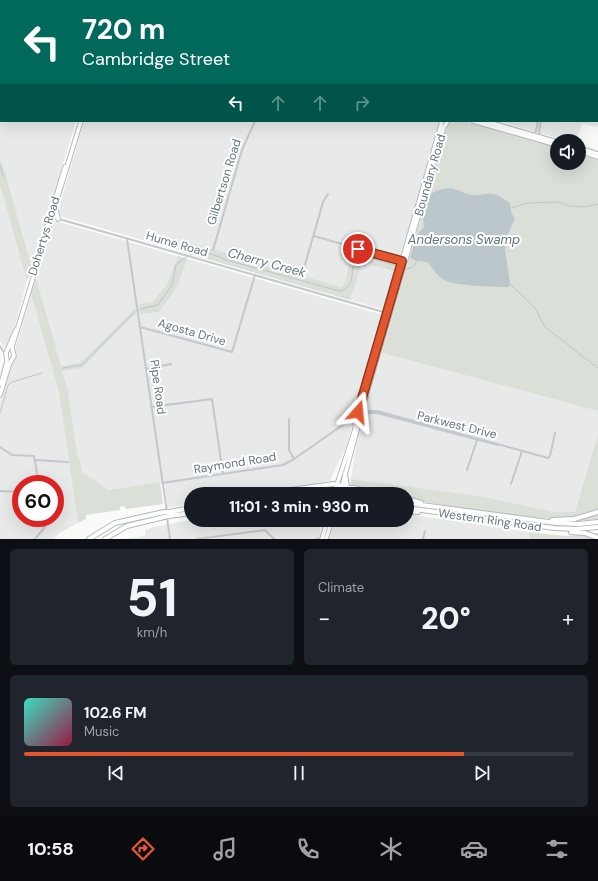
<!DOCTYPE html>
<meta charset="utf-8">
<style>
:root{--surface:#171b24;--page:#20242c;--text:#f1f3f6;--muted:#9ea1a6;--line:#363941;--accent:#e4572e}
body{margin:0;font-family:"DM Sans",sans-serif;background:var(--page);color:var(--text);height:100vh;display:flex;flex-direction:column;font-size:15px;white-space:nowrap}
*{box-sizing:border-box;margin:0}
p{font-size:13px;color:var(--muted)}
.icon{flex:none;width:22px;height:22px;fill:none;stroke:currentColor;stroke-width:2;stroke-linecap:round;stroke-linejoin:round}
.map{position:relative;height:539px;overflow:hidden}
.details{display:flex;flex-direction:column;gap:10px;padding:10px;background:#0d0f14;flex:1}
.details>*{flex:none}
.top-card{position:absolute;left:0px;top:0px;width:598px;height:122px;box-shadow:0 4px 16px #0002;background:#00695c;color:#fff;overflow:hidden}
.controls{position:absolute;left:550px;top:134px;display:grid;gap:8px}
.controls a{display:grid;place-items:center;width:36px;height:36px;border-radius:50%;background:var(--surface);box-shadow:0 4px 16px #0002;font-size:20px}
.speed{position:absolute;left:12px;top:475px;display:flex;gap:8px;font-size:20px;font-weight:700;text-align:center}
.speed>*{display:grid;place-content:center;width:52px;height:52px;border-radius:50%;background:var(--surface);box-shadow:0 4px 16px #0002;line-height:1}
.speed .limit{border:6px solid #d22;background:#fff;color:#111}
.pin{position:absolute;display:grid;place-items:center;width:34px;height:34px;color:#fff;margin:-17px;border:2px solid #fff;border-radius:50%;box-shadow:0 1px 4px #0007}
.me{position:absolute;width:44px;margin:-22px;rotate:18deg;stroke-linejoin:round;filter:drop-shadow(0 0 3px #0008)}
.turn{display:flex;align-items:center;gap:14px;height:84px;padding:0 16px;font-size:18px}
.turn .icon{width:52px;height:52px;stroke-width:2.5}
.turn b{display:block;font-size:28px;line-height:34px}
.lanes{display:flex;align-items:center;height:38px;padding:0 16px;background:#0003;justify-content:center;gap:20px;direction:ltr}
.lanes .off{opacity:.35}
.big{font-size:30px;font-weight:800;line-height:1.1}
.details .widget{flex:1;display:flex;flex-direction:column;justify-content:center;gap:6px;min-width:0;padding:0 14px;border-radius:6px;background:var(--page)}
.details .dial{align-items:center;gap:0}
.dial b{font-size:52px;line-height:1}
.song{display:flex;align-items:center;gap:12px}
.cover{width:48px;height:48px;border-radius:6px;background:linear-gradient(135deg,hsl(170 70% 55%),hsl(340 70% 35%))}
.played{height:4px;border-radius:2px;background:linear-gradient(90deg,var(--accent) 80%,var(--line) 80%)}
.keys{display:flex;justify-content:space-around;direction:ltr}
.heat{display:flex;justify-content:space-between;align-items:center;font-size:22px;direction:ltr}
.details .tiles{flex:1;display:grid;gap:10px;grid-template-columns:1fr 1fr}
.widget:last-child{grid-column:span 2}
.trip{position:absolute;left:184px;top:487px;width:230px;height:40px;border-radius:20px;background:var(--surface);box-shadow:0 4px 16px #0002;font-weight:800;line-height:40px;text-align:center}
.tabs{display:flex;height:64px;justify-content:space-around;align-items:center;background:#090b0e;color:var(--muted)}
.tabs .icon{width:28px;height:28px}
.tabs .current{color:var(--accent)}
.tabs b{font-size:18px;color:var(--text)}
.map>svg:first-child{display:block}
.built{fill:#e8e9e9;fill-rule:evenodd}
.green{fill:#dadfd7}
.water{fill:#bbc7cb}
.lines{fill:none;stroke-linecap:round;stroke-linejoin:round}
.stream{stroke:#bbc7cb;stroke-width:1}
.major-casing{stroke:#b5babe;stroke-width:5.5}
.highway-casing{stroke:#b4b9bd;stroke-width:6}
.minor{stroke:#c3c8cc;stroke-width:2}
.major{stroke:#fff;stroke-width:3.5}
.highway{stroke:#fff;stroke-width:4}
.highway-bridge-casing{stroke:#b4b9bd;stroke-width:6;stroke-linecap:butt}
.highway-bridge{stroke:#fff;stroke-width:4}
.route-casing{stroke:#94391e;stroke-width:10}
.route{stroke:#e4572e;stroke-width:7}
.labels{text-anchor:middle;stroke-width:4;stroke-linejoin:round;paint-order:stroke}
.street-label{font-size:12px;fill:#657683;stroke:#fff}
.water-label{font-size:13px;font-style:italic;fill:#60757c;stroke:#fff}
</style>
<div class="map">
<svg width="598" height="539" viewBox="0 0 598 539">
<rect width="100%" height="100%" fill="#fafaf8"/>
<path class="built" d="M0,0L52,1H1V121H76L32,268L3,165L0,160Z
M119,0H475L119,1Z
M484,0H598V127L582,123L576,141H568L498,121H597V1Z
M84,121H439L440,125L385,310L59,216L58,211Z
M0,186L27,281L13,333L10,342L4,348L0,340Z
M56,221L383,315L346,447L330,480L296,488L252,494H191V504L167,508L165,485L160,482L108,490L81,472L80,461L78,459L67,390L36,281L53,222Z
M31,294L59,393L78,523L59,533L54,539H0V402ZM21,484H55V518H21Z
M382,353L598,411V434L575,512H555L480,496L351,479L358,434Z
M407,514L529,532V537L532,539H329L336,520H407Z
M191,520H322L319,539H125L145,536V530L154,527Z"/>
<path class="green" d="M452,121H464L557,147V163H579V154L598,159V411L382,353L448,123Z
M0,160L3,165L32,268L27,281L0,186Z
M188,242L340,287L344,285L354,249L399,263L397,272L365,263L361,265L350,300L179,251Z
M178,256L187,259L177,287L159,312L140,314L139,304L153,302L168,283Z
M36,278L61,366L80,363L135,308L136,316L134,315L82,368L62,371L68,392L78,459L80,460L82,472L108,490L160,482L163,504L126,509L124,506L120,507V510L86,515V519L78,523L59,393L31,294Z
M598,434V520L571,521L569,518C545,520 522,516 498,513C468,509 437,505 407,498V494H389L350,486L351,479L480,496L555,512H575Z
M529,532L565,536L598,533V539H532L529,537Z"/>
<path class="water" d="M450,188C458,189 464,194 472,195C492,195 491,189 510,203L511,212L515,219L508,234L505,249L510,284L508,287C495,287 454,286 444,280C437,276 433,268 427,262L417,261L410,258L416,236L424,227C421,204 424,190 450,188Z"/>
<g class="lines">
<path class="stream" d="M0,165L3,176
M511,208L527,203L559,202L569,206L584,207L598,204
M405,269L411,268L418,261
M510,284L535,308L545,327L598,368
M140,309L158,305L172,285L176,265L186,257L196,252L211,254L230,261L339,291C354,289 351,275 354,263L361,257L374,259L397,266
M63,368L82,365L135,312
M0,413L8,385L12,382L42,373"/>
<defs>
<path id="major" d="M56,0L59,1
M64,0L67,1
M112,1V0
M116,1V0
M477,1V0
M480,1V0
M473,121L557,145
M485,121L557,142
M579,148L598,154
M579,151L598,157
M56,210L58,219
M37,259L65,167
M1,384L7,361L6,353L16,330
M0,395L9,365L14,356L12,347L81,121
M362,408L366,412
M361,414L444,127L448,121
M361,420H356L355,416L361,404L442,121
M334,494L355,429L356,420
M340,494L358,426L362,418L359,414
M322,539L326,525
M326,539L332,520"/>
<path id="highway" d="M345,474L347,487
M263,494L333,484L383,494
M407,499L421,503
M407,503L556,523L579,524L598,522
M407,508L554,528L576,529L598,527
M407,511L418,512
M169,512L191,508
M169,516L191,513
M552,520L574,519L598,512
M325,526L326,520
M571,532L585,533L598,538
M89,539L115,523L164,512
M105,539L127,526L164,517"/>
</defs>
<use href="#major" class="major-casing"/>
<use href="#highway" class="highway-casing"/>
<path class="minor" d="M399,0L402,1
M234,1L235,0
M237,1V0
M572,1L573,0
M597,25H598
M535,135L538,121
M541,137L539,131L541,121
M52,217L387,313
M314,236L402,261
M127,239L167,512
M213,250L242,150L255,121
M304,273L305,265L323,202L328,194
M140,327L232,352L255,275
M0,346L6,356
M146,369L171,364
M151,407L212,399L223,474
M361,414L370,411H377L548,458L550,456L555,433
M362,418L369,413H377L498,445
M289,419V450L294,459
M0,447L12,455L34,456L39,484
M36,460L68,462
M467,470L477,440
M162,483L283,465L294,459L354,417
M511,484L522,451
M0,491L21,492
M167,517L170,539
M35,539L45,527L44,518
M197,539L265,530L274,539
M316,539L322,538
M423,539L425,531"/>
<use href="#major" class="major"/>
<use href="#highway" class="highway"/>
<defs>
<path id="highway-bridge" d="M164,512H169
M164,517L169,516"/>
</defs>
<use href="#highway-bridge" class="highway-bridge-casing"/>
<use href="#highway-bridge" class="highway-bridge"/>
</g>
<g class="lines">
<defs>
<path id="route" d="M358,249L402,261L358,412"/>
</defs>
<use href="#route" class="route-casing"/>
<use href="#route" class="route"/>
</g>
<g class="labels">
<g class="street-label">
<text transform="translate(430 175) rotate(-74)" y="4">Boundary Road</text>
<text transform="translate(224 182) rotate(-73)" y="4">Gilbertson Road</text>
<text transform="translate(44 236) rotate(-73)" y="4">Dohertys Road</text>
<text transform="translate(177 244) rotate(16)" y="4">Hume Road</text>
<text transform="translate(192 332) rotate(16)" y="4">Agosta Drive</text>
<text transform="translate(158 387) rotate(82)" y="4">Pipe Road</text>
<text transform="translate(457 425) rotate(14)" y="4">Parkwest Drive</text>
<text transform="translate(235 463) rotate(-9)" y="4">Raymond Road</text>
<text transform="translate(490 520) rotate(8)" y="4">Western Ring Road</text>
</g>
<g class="water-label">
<text x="464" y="244">Andersons Swamp</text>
<text transform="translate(267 262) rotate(15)" y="5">Cherry Creek</text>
</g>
</g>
</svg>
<div class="controls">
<a><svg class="icon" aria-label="sound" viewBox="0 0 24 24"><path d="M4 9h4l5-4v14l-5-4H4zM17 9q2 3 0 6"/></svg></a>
</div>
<div class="speed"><div class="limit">60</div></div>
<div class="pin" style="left:358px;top:249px;background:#d93025"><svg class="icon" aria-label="arrive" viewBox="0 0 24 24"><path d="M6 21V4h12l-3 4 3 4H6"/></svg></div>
<svg class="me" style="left:358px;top:412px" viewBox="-20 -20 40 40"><path d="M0-17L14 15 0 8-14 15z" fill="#e4572e" stroke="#fff" stroke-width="4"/></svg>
<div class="trip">11:01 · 3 min · 930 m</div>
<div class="top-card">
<div class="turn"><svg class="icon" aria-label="left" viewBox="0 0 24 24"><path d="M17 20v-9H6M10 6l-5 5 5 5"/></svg><div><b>720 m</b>Cambridge Street</div></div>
<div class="lanes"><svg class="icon" aria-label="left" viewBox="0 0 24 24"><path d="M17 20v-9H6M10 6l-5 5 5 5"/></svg><svg class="icon off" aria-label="ahead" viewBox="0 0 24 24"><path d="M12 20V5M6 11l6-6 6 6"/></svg><svg class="icon off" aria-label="ahead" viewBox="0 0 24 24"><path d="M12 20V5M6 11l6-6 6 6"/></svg><svg class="icon off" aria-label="right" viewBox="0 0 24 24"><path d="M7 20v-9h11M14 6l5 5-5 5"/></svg></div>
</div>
</div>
<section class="details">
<div class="tiles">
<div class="widget dial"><b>51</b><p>km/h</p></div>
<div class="widget"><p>Climate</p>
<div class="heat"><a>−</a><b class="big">20°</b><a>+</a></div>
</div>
<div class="widget">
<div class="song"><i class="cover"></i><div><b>102.6 FM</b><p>Music</p></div></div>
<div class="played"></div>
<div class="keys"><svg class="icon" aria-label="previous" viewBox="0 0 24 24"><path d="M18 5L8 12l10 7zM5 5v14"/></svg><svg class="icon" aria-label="pause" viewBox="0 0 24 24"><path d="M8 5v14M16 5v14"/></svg><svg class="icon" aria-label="next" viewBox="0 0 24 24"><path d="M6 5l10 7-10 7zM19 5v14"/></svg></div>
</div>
</div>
</section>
<nav class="tabs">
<b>10:58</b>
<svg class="icon current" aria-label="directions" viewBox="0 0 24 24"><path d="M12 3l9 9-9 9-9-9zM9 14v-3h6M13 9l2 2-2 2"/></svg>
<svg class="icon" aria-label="music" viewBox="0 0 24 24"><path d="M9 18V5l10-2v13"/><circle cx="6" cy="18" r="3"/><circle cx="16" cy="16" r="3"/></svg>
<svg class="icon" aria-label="phone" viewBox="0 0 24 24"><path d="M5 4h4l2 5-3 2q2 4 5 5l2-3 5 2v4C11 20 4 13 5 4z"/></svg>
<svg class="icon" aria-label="climate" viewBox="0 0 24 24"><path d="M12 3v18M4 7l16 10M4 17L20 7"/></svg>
<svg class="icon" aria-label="car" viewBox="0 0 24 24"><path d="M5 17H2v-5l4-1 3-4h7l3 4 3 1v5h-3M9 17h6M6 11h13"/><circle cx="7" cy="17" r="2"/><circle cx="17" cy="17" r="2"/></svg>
<svg class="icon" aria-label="filters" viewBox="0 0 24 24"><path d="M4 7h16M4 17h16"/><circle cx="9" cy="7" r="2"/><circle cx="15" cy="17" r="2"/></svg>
</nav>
